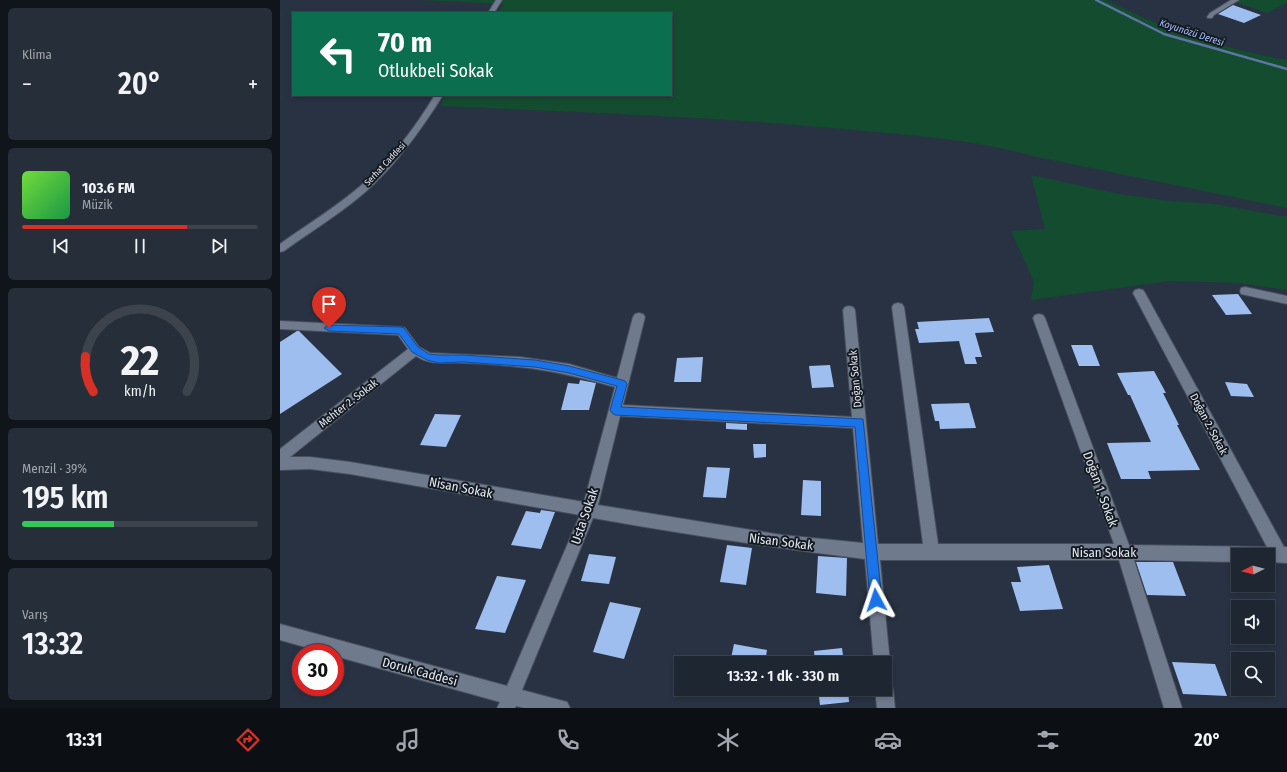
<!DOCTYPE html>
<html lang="tr">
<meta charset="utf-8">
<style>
:root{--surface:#1e2632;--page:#262e3a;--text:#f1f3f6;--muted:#a1a5ac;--line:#3c434d;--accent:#d93025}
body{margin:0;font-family:"Fira Sans Condensed",sans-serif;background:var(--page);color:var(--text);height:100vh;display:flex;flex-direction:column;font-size:15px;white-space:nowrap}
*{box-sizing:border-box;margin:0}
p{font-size:13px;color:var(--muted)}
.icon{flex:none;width:22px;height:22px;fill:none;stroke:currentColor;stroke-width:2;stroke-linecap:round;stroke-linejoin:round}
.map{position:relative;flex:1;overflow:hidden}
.sheet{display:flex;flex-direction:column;gap:8px;padding:8px;background:#10151c;width:280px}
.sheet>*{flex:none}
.guide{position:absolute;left:12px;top:12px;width:380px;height:84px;border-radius:0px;box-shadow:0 2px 6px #0003,0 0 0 1px var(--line);background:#0b6e4f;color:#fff;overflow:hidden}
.needle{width:26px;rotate:264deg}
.tools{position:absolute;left:951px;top:548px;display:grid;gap:8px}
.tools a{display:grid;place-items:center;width:44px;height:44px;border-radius:0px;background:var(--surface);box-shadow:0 2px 6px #0003,0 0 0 1px var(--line);font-size:20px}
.speed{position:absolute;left:12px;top:644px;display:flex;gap:8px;font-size:20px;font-weight:700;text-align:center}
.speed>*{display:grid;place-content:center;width:52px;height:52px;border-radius:50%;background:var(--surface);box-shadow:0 2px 6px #0003,0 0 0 1px var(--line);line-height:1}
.speed .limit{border:6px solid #d22;background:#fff;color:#111}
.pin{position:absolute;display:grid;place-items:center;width:34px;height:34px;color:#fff;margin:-41px -17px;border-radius:50% 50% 50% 0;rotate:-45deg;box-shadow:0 0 4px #0007}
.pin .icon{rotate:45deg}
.me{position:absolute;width:44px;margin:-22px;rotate:355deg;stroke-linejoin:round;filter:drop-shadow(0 0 3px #0008)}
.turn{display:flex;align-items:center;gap:14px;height:84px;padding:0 20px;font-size:18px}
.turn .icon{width:52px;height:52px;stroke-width:2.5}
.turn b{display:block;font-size:28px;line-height:34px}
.big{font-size:30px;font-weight:600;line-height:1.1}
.sheet .tile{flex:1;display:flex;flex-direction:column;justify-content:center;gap:6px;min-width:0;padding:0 14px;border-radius:6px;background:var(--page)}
.sheet .dial{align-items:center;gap:0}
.dial svg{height:104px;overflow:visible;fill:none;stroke:var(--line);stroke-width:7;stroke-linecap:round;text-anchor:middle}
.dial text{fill:var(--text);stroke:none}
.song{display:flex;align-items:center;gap:12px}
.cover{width:48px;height:48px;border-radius:6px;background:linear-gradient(135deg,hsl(100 70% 55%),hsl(140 70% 35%))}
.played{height:4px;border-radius:2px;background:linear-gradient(90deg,var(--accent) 70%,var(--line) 70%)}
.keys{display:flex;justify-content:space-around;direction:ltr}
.heat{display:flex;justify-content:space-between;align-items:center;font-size:22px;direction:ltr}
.charge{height:6px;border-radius:3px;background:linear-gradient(90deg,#34c759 39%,var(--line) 0)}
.trip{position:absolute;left:394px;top:656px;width:218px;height:40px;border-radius:0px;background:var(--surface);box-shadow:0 2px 6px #0003,0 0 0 1px var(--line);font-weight:600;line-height:40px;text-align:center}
.tab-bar{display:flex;height:64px;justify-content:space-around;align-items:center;background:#0c0f14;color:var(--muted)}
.tab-bar .icon{width:28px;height:28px}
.tab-bar .current{color:var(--accent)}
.tab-bar b{font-size:18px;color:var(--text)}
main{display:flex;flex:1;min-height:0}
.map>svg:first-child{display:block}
.green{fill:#134c2f}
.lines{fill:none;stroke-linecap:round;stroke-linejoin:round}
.stream{stroke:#5e75a4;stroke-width:2.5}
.building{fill:#9fbef0}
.minor-casing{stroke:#474f5d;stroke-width:2}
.minor{fill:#6f7a8d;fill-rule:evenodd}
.route{fill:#1a73e8;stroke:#114b97}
.labels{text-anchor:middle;stroke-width:4;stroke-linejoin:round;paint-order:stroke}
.far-street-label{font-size:9px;fill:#e2e9f3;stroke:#151a21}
.far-water-label{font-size:10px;font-style:italic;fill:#a5c0fa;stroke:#151a21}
.street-label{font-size:11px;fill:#e2e9f3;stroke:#151a21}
.near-street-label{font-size:13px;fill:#e2e9f3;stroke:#151a21}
</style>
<main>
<section class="sheet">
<div class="tile"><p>Klima</p>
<div class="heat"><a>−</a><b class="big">20°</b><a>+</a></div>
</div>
<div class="tile">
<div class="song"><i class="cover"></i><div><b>103.6 FM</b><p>Müzik</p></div></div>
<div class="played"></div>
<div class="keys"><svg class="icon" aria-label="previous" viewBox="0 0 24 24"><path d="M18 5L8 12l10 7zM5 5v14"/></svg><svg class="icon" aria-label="pause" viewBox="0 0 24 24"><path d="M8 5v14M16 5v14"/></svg><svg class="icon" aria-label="next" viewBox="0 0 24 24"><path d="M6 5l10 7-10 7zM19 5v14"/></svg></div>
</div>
<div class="tile dial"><svg viewBox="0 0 100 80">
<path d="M14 69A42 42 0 1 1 86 69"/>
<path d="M14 69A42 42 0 0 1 8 42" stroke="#d93025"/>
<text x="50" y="56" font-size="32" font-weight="700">22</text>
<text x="50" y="72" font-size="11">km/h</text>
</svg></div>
<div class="tile"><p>Menzil · 39%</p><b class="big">195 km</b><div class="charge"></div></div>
<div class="tile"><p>Varış</p><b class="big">13:32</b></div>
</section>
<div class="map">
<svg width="1007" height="708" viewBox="0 0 1007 708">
<rect width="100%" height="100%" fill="#283242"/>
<path class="green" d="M140,0H827C885,31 943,48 1007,60V208L757,157C694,139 628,135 563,129C429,116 294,112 160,106L166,95H391V13H218L223,4Z
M949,0H1007V3L987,13Z
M751,175L839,194L890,201L935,204L1007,217V290L959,283L890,281L751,300L754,282L731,231L765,229Z"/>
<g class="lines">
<path class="stream" d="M816,0L884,34L1007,69"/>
</g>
<path class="building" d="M953,5L981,15L964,23L938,14Z
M958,294L972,314L946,315L932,295Z
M709,318L714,332L695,333L702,357H695L697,364H685L679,341L639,343L635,329H639L637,322Z
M17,331H19L62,374L0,414V342Z
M791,345H812L820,366H799Z
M423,357L421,382H394L397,358Z
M550,365L554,387L532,388L529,366Z
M874,371L886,393H883L899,425H897L920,470L868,471L871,479H841L827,443L871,442L850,395H848L837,373Z
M300,380L316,383L309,410H281L288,383L299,384Z
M945,382L967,384L974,397L951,396Z
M689,403L696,428L660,429L659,421H655L651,404Z
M155,414L181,415L166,447L140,445Z
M446,423L467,424V430L446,429Z
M473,444H486V457L474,458Z
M427,467L450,468L446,498L423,497Z
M523,480L541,481V516L521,515Z
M261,510L275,512L261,549L231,545L246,511L260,513Z
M447,545L472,548L466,585L440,582Z
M309,554L336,557L329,584L301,581Z
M538,556L567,558L566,596L536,593Z
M856,562H893L906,596L867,595Z
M769,565L783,609L740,611L731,582H741L737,567Z
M217,576L246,580L225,633L195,629Z
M330,602L361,608L344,659L313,652Z
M454,644L487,650L485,663H450Z
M562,648L564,663H535L534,651Z
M892,662L935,664L947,696L903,694Z
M538,689H568L569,702L540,705Z"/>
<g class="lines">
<defs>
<path id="minor" d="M216,0H222L214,13H208Z
M951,0H959L934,15L932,18H928L927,17L930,13Z
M155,95H163C143,127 121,158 94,184C67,210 34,229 4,251L0,252V244C29,223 60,205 86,181C114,156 136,126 155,95Z
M965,287L1007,296V304L961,294L960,291L961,288Z
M859,289L863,290L865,293L1004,547H1007V563L988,562V555H958V562L854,560L902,708H884L839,560H600L610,663L608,669L605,670V663H594L585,559C494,548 404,534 313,518L242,690L287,702L290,708H244L236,706L235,708H217L220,702L55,656V653H46L0,640V624L227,686L300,515L70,474L30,469L0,470V449L128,349L118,335L0,329V321L121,327L125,328L139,347L150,353L240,357L289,364L337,378L353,317L355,314L359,313L363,314L365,317L343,405L572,417L563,310L565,307L569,306L573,307L575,310L598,544H643L612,307L614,304L618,303L622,304L624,307L658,544H834L753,318L755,315L759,314L763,315L765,318L849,545L987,547L853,293L855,290ZM136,356C151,366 166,362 183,363C202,363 220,365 239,367C272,370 303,378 335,387L304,502L70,462L30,457H10ZM340,416L573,428L583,543L502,535L318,505Z
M605,681L610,683L613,689L615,708H597L595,689H605Z"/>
</defs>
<use href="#minor" class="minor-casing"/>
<use href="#minor" class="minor"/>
</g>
<path class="route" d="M49,325L121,327L124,328L138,347L149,354L158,355H183L255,360L289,366L342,380L345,381L347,384L341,407L583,419L602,600L600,604L596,606L592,604L590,600L575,427L335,415L332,413L330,410L337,386L289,373L255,367L183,362L158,363L147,360L132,352L119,334L49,331L44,328Z"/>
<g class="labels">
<g class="far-street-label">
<text transform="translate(105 164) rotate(-47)" y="3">Serhat Caddesi</text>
</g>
<g class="far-water-label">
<text transform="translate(912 32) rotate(18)" y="4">Koyunözü Deresi</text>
</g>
<g class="street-label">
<text transform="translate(575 379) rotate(-95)" y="4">Doğan Sokak</text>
<text transform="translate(68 403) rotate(-38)" y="4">Mehter 2. Sokak</text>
<text transform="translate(929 424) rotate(62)" y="4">Doğan 2. Sokak</text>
</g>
<g class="near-street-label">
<text transform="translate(181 487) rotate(11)" y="5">Nisan Sokak</text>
<text transform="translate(821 489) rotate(70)" y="5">Doğan 1. Sokak</text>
<text transform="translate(304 516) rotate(-71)" y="5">Usta Sokak</text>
<text transform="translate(501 541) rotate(7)" y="5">Nisan Sokak</text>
<text x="824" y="557">Nisan Sokak</text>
<text transform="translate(140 671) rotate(15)" y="5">Doruk Caddesi</text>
</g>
</g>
</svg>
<div class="tools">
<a><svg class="needle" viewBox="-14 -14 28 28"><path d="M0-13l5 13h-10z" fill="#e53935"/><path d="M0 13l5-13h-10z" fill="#a1a5ac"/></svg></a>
<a><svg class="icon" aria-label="sound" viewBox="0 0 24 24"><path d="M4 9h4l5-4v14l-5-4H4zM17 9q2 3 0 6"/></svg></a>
<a><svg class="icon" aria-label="search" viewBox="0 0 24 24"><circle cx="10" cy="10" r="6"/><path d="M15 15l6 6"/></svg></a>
</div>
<div class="speed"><div class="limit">30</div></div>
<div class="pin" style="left:49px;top:328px;background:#d93025"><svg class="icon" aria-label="arrive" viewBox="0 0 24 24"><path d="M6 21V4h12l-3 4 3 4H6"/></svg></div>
<svg class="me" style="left:596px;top:600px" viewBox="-20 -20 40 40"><path d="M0-17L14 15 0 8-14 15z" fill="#1a73e8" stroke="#fff" stroke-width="4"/></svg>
<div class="trip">13:32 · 1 dk · 330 m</div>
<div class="guide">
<div class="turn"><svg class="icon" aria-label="left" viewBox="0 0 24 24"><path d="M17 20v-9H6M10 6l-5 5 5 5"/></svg><div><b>70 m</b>Otlukbeli Sokak</div></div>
</div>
</div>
</main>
<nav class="tab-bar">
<b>13:31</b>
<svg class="icon current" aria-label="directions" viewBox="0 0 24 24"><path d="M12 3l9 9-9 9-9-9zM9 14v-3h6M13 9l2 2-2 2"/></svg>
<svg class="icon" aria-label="music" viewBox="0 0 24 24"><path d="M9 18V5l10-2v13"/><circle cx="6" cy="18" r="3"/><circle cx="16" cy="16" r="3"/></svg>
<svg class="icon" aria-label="phone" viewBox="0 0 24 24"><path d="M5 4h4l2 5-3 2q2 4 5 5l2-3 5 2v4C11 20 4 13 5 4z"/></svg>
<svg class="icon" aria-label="climate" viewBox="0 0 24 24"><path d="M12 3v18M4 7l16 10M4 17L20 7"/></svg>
<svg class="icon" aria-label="car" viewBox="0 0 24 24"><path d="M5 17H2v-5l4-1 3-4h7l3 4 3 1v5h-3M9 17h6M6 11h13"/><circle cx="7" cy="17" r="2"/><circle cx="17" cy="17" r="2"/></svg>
<svg class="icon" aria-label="filters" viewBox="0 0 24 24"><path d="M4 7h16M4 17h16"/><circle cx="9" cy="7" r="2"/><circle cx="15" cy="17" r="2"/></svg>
<b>20°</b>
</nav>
